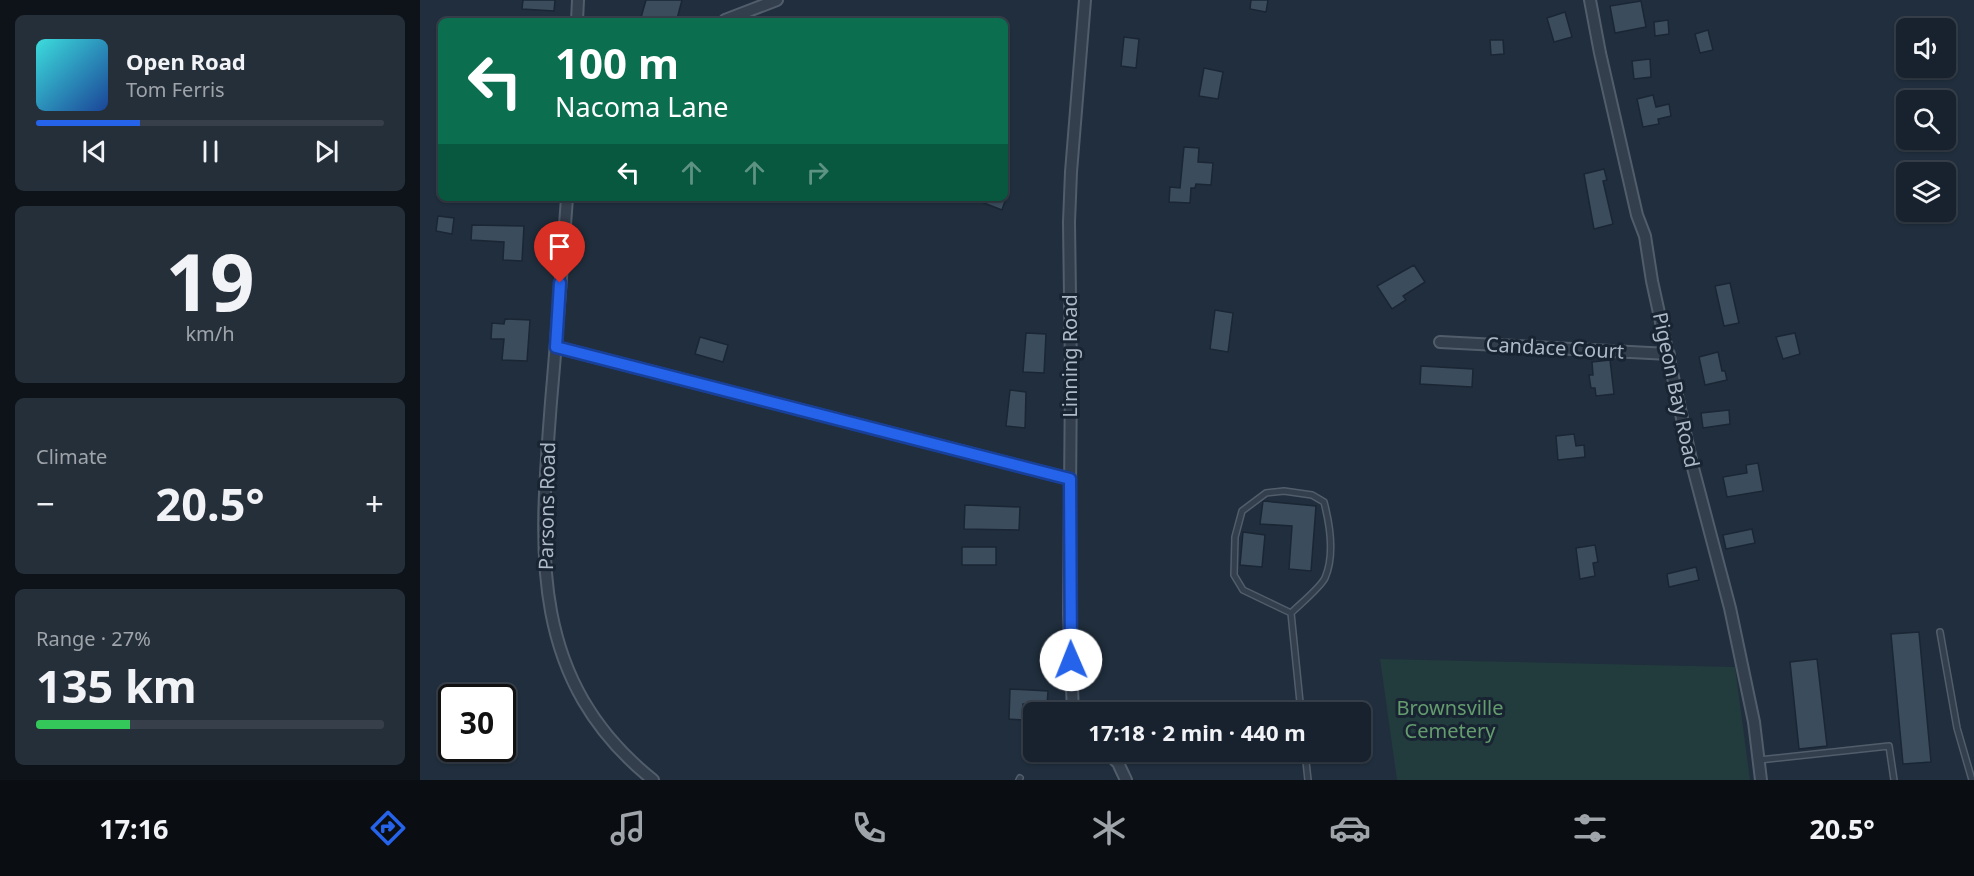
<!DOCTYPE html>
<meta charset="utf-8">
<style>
:root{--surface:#18222e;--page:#252f3a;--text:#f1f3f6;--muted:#9fa4aa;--line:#363f4a;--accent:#2563eb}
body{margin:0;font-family:"Noto Sans",sans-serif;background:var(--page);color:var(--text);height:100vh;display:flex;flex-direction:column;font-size:22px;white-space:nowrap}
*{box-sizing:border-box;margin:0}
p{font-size:20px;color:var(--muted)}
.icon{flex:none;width:33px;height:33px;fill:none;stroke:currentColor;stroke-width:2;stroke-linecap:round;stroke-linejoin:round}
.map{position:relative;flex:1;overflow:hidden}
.side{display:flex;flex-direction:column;gap:15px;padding:15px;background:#0d1319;width:420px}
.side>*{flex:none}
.top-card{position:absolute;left:18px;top:18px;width:570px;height:183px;border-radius:9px;box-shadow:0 2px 4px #0004,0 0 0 2px var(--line);background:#0b6e4f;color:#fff;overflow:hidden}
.buttons{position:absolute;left:1476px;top:18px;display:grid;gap:12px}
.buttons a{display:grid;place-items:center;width:60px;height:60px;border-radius:9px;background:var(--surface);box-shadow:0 2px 4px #0004,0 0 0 2px var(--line);font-size:30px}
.speed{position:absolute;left:18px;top:684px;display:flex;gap:12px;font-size:30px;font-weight:700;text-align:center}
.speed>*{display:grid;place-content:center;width:78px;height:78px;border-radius:50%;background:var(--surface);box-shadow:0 2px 4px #0004,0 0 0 2px var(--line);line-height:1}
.speed .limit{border:3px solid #111;border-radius:9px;background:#fff;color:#111}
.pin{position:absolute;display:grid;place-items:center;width:51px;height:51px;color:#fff;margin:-62px -26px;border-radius:50% 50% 50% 0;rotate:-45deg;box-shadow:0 0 6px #0007}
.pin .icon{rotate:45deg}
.me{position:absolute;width:66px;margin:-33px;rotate:359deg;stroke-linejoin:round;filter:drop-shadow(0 0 4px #0008)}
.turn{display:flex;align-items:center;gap:21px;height:126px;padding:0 18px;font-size:27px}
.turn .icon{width:78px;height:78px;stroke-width:2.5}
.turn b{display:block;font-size:42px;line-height:51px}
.lanes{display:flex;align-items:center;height:57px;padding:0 18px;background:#0003;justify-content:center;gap:30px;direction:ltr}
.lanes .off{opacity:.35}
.big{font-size:45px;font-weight:700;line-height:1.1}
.side .tile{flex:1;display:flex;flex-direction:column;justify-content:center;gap:9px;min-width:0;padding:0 21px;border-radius:9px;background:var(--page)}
.side .dial{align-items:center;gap:0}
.dial b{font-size:78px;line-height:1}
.song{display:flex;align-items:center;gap:18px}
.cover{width:72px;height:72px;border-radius:9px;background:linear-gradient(135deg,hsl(180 70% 55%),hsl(220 70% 35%))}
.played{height:6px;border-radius:3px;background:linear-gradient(90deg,var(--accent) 30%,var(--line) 30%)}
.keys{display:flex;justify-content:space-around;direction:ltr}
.heat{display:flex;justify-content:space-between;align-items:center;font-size:33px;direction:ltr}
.charge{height:9px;border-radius:4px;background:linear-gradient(90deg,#34c759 27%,var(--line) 0)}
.trip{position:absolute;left:603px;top:702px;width:348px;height:60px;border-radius:9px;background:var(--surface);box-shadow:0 2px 4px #0004,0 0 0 2px var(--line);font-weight:700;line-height:60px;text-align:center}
.menu{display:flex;height:96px;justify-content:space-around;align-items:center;background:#0a0e12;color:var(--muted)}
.menu .icon{width:42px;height:42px}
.menu .current{color:var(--accent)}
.menu b{font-size:27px;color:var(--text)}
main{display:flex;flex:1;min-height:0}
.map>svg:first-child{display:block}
.green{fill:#223c3e}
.building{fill:#3b4c5d;stroke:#1b2634;stroke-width:1.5}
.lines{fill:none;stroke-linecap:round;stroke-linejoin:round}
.service-casing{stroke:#525d6b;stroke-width:8}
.minor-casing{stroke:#525d6b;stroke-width:14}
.service{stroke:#343f4d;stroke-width:5}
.minor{stroke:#343f4d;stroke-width:10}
.route-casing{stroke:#184099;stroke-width:15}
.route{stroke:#2563eb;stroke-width:10}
.labels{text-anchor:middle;stroke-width:6;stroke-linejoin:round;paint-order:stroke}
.street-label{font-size:20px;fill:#afbac9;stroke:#192432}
.park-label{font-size:20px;fill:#649c6e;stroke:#192432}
</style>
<main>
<section class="side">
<div class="tile">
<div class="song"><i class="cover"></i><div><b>Open Road</b><p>Tom Ferris</p></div></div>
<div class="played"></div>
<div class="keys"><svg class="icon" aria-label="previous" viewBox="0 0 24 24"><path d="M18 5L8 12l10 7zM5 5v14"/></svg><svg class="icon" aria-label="pause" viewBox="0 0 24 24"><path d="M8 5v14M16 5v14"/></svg><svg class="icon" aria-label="next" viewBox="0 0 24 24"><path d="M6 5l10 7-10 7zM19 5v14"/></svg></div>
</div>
<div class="tile dial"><b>19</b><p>km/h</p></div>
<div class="tile"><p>Climate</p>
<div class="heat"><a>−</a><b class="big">20.5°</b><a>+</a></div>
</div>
<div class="tile"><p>Range · 27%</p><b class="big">135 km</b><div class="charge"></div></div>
</section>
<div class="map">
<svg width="1554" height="780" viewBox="0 0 1554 780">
<rect width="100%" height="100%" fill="#202e3d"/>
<path class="green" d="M960,659L1315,667L1330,780H977Z"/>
<path class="building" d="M103,0H135L134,11L102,9Z
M226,0H262L257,19L249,17L248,21H220Z
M831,0H848L846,12L830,9Z
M1221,1L1226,27L1195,33L1190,6Z
M1145,12L1152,37L1134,42L1127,18Z
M1248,20L1249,34L1235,36L1234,22Z
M1288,30L1293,50L1280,53L1275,34Z
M704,37L719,39L716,68L701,66Z
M1070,40H1083L1084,54L1071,55Z
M1230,59L1231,77L1214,79L1212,61Z
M784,68L803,72L798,99L779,96Z
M1233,95L1236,107L1249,104L1251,116L1238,119L1239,124L1223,127L1217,99Z
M764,147L779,148L778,162L793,163L791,185L776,184L775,188H771L770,203L749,202L750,187L760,188Z
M1184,169L1187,180L1183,181L1193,224L1174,229L1164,174Z
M551,198H586L582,210Z
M18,216L34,218L32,234L16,231Z
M52,225L104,226L102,261L83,260L84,242L51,240Z
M994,265L1005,282L983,296L986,300L972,309L957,286Z
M1310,283L1319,323L1304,326L1295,286Z
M795,310L813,313L808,352L790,349Z
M85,319L110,320L107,361L82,360L84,339H71L72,323L84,324Z
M606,333L626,334L624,373L603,372Z
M1375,333L1380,354L1363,359L1356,337Z
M280,337L308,345L303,362L275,354Z
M1298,352L1302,371H1305L1307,380L1285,385L1279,357Z
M1190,360L1194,394L1176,396L1175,388H1171L1169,375H1173L1172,362Z
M1001,366L1053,369L1052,387L1000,384Z
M590,390L606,392L605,428L586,426Z
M1309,410L1310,424L1283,428L1281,413Z
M1154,434L1156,446L1164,445L1165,457L1138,460L1136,436Z
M1338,463L1343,491L1307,497L1303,477L1327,473L1326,465Z
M843,501L896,506L891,571L869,569L872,526L840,524Z
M545,505L600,507L599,530L544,529Z
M1332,529L1335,543L1306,549L1303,535Z
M823,532L845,535L842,567L820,565Z
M1175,545L1178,562L1173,563L1175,576L1160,579L1156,548Z
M542,547H576V565H542Z
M1276,567L1279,580L1249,587L1247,574Z
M1499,632L1511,762L1483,764L1471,634Z
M1397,659L1407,746L1379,749L1370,662Z
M590,689L628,691L627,705L603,704V720L589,719Z"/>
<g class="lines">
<defs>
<path id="service" d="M864,491L892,495L904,502C910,525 915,555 905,578C900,588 880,604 871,613L823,590L814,575L815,537L822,511L846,493Z
M871,613L881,712
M1520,632L1537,728L1552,780
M885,752L888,780
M1339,760L1469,746L1474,780
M599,780L600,778"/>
<path id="minor" d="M1170,0L1180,53L1217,215L1225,236L1232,281L1272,464L1310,608L1334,722L1341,780
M305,20L357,0
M157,21L158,0
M147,198C142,266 137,334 131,402C120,547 106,678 233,780
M1020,342L1249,354
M136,347L650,479
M653,712L649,614L651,373L649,222L651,172L665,0
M687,752L698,763L706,780"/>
</defs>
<use href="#service" class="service-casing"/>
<use href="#minor" class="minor-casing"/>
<use href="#service" class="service"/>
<use href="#minor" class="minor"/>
</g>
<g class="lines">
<defs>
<path id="route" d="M140,283L136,347L650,479L651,660"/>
</defs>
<use href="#route" class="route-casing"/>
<use href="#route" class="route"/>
</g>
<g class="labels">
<g class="street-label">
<text transform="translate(1135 348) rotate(3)" y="7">Candace Court</text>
<text transform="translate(650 356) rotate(-90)" y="7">Linning Road</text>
<text transform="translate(1256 390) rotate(78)" y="7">Pigeon Bay Road</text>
<text transform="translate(127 506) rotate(-89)" y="7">Parsons Road</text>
</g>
<g class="park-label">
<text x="1030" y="715">Brownsville<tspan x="1030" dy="23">Cemetery</tspan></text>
</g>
</g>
</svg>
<div class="buttons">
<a><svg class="icon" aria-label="sound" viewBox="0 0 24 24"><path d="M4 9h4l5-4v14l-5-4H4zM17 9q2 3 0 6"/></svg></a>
<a><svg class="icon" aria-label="search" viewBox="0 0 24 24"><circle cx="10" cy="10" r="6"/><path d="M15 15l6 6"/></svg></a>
<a><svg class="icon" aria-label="layers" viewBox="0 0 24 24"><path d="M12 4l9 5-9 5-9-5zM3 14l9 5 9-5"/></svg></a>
</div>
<div class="speed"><div class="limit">30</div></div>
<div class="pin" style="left:140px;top:283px;background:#d93025"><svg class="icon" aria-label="arrive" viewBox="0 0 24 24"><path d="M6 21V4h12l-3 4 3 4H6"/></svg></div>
<svg class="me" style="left:651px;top:660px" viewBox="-20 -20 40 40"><circle r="19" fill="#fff"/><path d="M0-13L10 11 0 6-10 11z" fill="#2563eb"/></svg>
<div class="trip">17:18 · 2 min · 440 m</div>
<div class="top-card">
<div class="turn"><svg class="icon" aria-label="left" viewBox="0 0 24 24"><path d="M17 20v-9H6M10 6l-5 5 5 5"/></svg><div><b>100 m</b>Nacoma Lane</div></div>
<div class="lanes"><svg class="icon" aria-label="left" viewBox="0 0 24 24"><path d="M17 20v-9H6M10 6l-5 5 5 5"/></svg><svg class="icon off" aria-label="ahead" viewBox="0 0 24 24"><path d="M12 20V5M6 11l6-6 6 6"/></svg><svg class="icon off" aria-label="ahead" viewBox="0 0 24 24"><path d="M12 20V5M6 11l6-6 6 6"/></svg><svg class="icon off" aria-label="right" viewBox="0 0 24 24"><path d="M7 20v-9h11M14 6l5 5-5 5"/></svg></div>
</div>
</div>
</main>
<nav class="menu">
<b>17:16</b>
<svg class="icon current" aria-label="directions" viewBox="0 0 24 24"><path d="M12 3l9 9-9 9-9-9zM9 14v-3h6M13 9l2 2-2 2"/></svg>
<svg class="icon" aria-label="music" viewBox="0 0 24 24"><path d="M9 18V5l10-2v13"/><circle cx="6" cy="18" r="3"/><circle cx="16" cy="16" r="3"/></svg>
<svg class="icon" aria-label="phone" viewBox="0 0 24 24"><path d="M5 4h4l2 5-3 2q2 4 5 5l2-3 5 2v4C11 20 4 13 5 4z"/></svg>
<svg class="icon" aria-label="climate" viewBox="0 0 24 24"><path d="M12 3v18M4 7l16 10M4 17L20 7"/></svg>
<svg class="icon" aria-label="car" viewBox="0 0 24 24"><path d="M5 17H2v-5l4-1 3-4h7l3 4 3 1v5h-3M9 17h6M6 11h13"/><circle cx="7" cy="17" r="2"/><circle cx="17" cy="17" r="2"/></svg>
<svg class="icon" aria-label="filters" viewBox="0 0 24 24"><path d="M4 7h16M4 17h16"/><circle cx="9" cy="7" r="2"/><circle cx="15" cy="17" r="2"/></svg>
<b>20.5°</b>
</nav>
